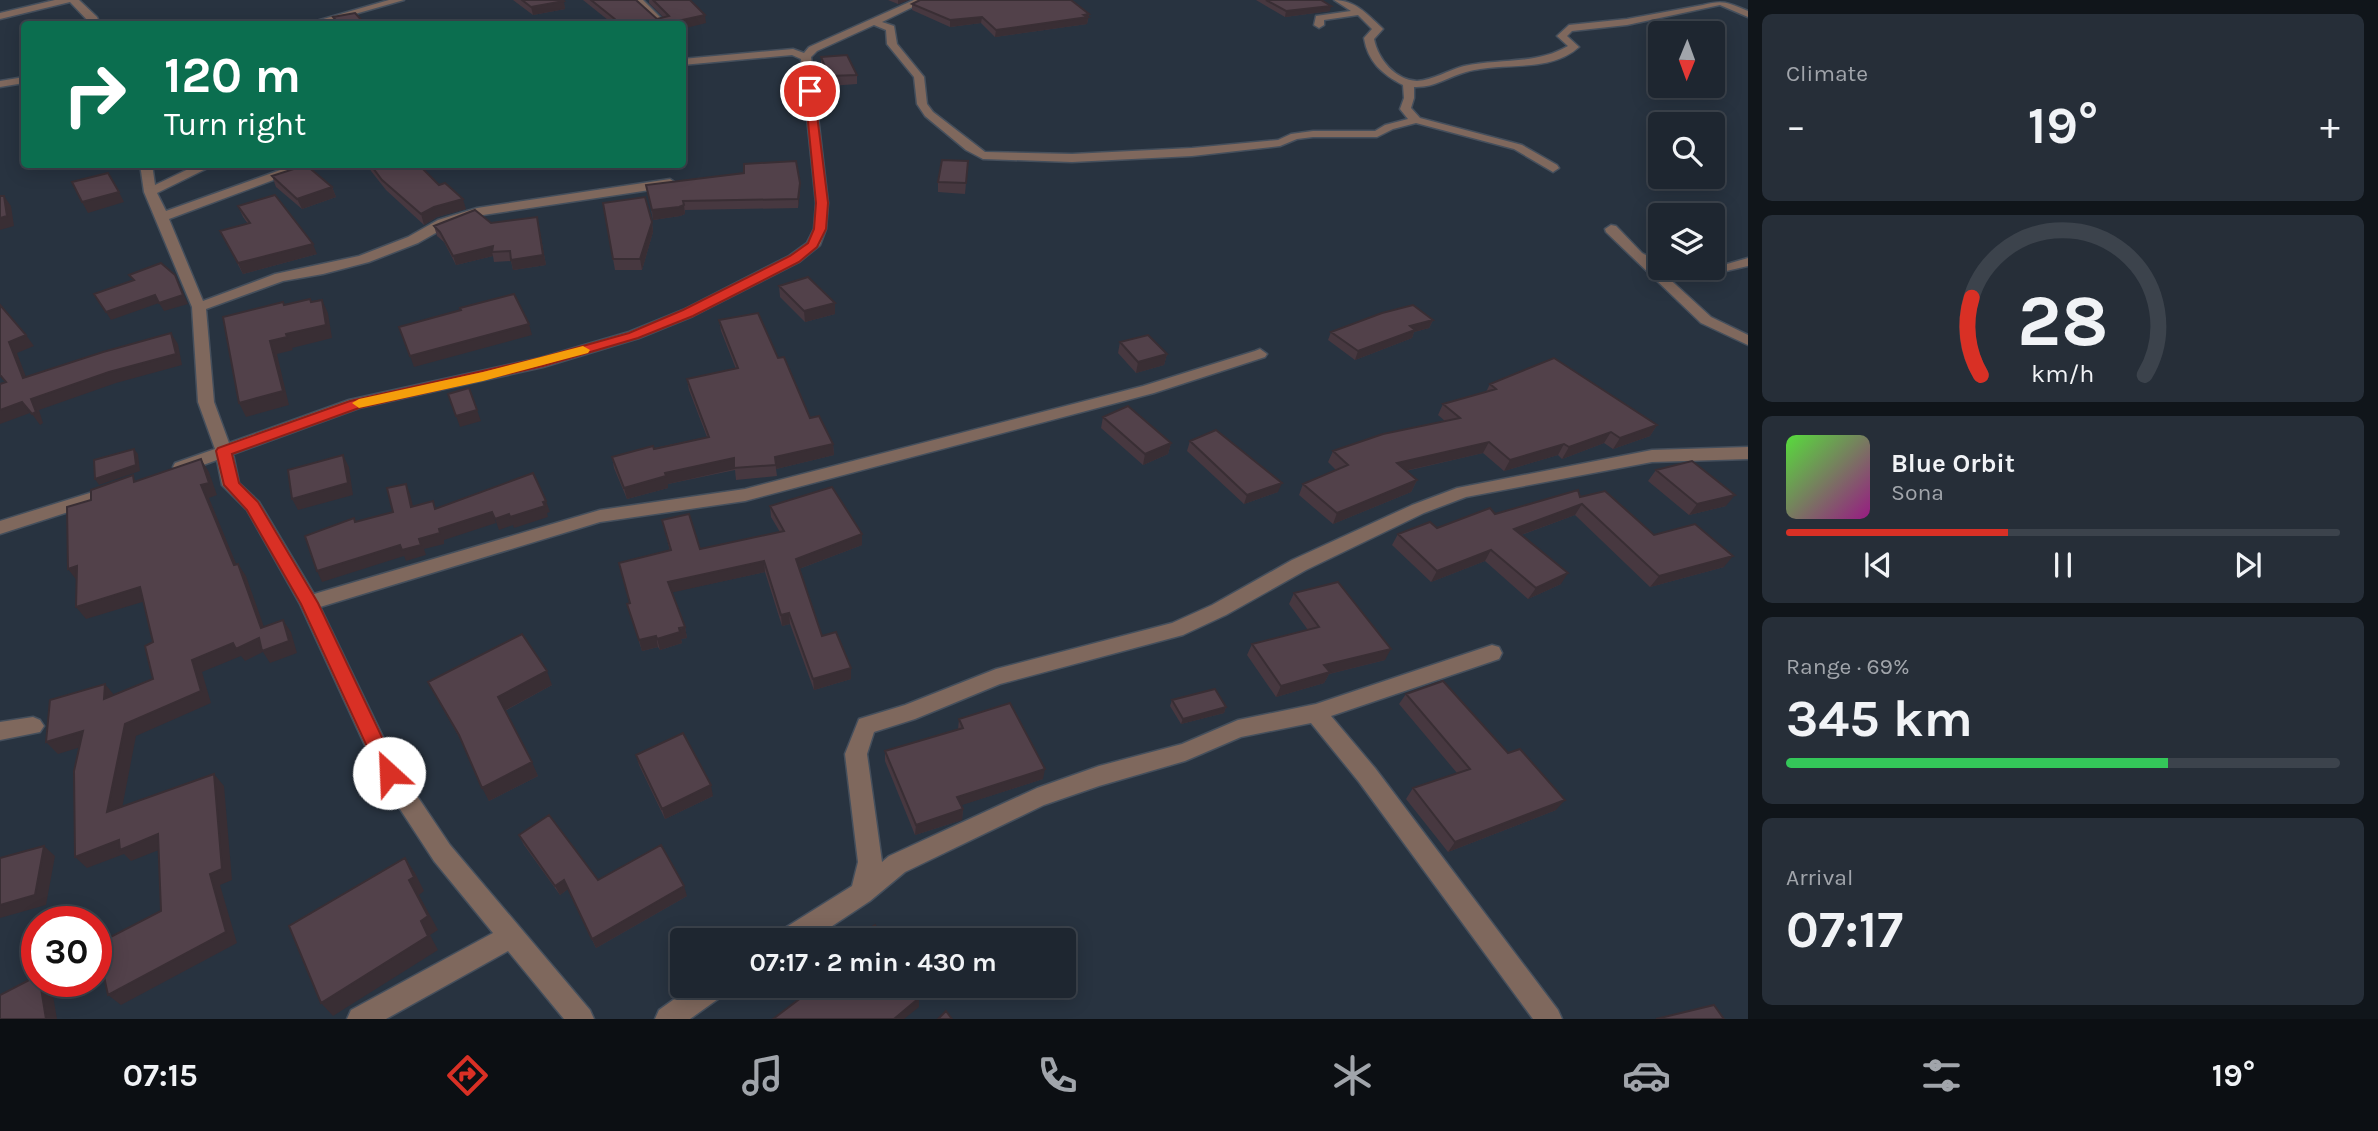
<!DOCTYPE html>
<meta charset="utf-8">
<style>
:root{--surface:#1e2630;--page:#262e38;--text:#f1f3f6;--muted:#a1a5ab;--line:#3c434c;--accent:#d93025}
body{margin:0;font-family:Karla,sans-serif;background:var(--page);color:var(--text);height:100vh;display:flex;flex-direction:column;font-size:26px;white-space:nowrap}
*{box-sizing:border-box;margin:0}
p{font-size:23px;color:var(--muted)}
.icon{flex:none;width:38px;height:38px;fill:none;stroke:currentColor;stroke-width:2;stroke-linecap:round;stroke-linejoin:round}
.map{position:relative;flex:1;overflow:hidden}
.drawer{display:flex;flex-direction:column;gap:14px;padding:14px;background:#10151a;width:630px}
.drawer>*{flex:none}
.guide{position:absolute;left:21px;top:21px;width:665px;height:147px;border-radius:7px;box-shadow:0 4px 18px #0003,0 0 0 2px var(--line);background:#0b6e4f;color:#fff;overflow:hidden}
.needle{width:46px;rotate:181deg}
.buttons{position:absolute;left:1648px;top:21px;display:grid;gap:14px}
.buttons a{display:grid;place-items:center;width:77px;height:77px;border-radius:7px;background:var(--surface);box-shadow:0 4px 18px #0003,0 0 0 2px var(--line);font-size:35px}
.speed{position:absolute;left:21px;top:906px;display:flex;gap:14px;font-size:35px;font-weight:700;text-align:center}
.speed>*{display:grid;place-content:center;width:91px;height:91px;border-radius:50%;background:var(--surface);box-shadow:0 4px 18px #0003,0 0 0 2px var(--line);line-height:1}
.speed .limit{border:10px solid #d22;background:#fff;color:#111}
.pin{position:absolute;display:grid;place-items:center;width:60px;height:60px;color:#fff;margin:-30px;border:4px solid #fff;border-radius:50%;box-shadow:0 2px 7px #0007}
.me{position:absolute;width:77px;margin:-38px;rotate:335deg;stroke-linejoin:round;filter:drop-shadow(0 0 5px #0008)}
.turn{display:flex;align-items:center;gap:24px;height:147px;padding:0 28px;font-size:32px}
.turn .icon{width:91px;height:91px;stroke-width:2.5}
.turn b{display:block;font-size:49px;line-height:60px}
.big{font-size:52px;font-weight:700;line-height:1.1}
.drawer .widget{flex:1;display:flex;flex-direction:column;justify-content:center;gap:10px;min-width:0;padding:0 24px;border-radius:10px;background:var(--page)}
.drawer .dial{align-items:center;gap:0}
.dial svg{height:182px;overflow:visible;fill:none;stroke:var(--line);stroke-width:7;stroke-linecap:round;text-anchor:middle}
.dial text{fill:var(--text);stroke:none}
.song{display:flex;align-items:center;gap:21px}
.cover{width:84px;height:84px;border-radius:10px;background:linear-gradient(135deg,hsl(110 70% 55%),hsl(310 70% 35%))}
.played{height:7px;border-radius:4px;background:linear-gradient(90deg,var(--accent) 40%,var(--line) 40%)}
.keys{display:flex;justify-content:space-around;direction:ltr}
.heat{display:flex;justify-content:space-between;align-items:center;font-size:38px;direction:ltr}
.charge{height:10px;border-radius:5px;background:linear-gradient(90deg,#34c759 69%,var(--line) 0)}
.trip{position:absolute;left:670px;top:928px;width:406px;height:70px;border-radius:7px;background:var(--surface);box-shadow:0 4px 18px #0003,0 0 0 2px var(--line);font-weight:700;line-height:70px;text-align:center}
.tab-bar{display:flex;height:112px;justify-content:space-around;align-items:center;background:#0c0f13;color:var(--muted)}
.tab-bar .icon{width:49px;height:49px}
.tab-bar .current{color:var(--accent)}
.tab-bar b{font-size:32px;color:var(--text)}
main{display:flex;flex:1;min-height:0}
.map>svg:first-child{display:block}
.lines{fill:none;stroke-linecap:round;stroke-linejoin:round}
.minor-casing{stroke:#454f5c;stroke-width:3}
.minor{fill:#7f685d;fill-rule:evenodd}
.wall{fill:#473840}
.shaded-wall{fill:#392e34}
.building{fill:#52414a;stroke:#392e34;stroke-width:2}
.route{fill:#d93025;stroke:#8d1f18;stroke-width:2}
.slow{fill:#f59e0b}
</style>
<main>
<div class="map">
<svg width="1748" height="1019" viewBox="0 0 1748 1019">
<rect width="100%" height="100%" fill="#283340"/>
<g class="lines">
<defs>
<path id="minor" d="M55,0H79L97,17L100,24H91L70,2L0,19V13Z
M389,0H404L320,24H306Z
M633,0H643L667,24H658Z
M914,0H927L882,22L894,26L897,44L924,77L927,104L933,112L985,152L1072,154L1192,148L1278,140L1291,134L1313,131H1375L1385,125L1408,119L1400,109L1404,98L1403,85C1382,74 1368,62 1364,38L1372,29L1358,15L1324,20V25L1319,28L1314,25L1316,16L1351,11L1334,0C1355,0 1367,14 1381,27L1383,29L1374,39C1378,59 1395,80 1417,81C1434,80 1448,70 1464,66C1499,58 1536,65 1568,46L1557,36L1569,25L1627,19L1703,5C1722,0 1727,2 1748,11V17L1720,5L1627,25L1572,31L1567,36L1579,47C1549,74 1503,61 1466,72C1448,77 1434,88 1414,87V98L1411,108L1420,118L1522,145L1557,165L1559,168L1553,172L1514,149L1416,123L1393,129L1377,137H1313L1297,139L1280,146L1192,156L1072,162L983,159L966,150L925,116L917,104L914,77L887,44L886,30L874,25L817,51L811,57L828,203L826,229L820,245L799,262L693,316L639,338L543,367L359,408L233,454L239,483L259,502L314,594L600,510L745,489L1143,386L1255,351L1260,349L1267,354L1265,357L1154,393L745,501L600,522L320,607L397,766L450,845L590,1010L594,1019H564L508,951L386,1019H347L351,1010L493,933L434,861L381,780L300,604L247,510L222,485L217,460L181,473L173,467L175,463L215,449L198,402L192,307L144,192L140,164H152L155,185L199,164H216L157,193L166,211L297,164H316L169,219L203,301L275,274L359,256L408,237L438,220L477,208L670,179L676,183L670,187L483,215L448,226L418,243L369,262L323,274L283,281L206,309L214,402L229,443L349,400L540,358L629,332L683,310L789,256L807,243L814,229L816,203L801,59L792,55L682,65V59L793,49L804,53L809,47Z
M24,77V83L0,87V81Z
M1611,225L1616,226L1642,253L1655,260L1652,263L1711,317L1748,335V345L1701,323L1606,232L1605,229Z
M1748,258V266L1700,277L1668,271L1666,268H1713Z
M1748,447V459L1652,462L1466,497L1424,513L1306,570L1226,615L1183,635L1000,684L915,719L874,732L867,754L882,862L889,856L1037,788L1099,766L1182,744L1238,720L1316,704L1492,645L1499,647L1502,653L1499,659L1331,716L1375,768L1558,1010L1562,1019H1533L1359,782L1311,723L1241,737L1185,761L1099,786L1044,805L905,872L870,901L811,940H777L780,931L852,886L858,862L845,754L859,719L905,705L996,669L1172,623L1212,605L1292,560L1412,505L1457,488L1652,450Z
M112,486L118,488L121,492L118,496L0,534V521Z
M33,717L40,720L44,726L40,732L0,740V722Z
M694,985H729L725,994L690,1019H655L659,1010Z"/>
</defs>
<use href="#minor" class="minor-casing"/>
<use href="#minor" class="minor"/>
</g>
<path class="wall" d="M513,0H563L565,9L533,15Z
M583,0H636L657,19L663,17L649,3V0H690L706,23L682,24H613Z
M888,0H908L898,4Z
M1256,0H1323L1330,11L1285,17Z
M912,4L1089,14L1087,24L995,37L981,23L950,27L912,10Z
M821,57L857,75V84L830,86L821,67Z
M968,161L965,194L938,192V182Z
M368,164H418L439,185L466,209L437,217L424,225L386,190L371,171Z
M272,176L332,187L336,197L302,209L276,187Z
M800,192L798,208L685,210V214L680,216L653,220L648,194Z
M603,203L652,222L653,232L642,270H615Z
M238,206L317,254L243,274L220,231L248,224L243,217Z
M491,223L539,227L546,265L513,270L511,261L494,262L493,256L456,265L444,242L437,236L434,226Z
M779,286L835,314L805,322L780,297Z
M719,320L778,358L810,418L833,444L834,455L776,469L777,476L736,480L735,470L668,484V488L627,499L614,468L612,457L707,437L689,390L687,379L736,369L721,331Z
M1433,320L1429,328L1414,332L1412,338L1355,360L1328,340L1331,332Z
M1120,342L1167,354L1164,365L1136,373L1118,353Z
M1490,384L1657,425L1650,436L1613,449L1604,443L1562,459L1558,455L1504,471L1483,453L1406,471L1417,480L1411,492L1333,524L1299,495L1303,484L1336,470L1328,462L1333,451L1445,421L1438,415L1443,404L1486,392Z
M1103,417L1171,443L1168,454L1143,465L1101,428Z
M1190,441L1278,492L1244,504L1187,451Z
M1656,470L1726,506L1689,515L1648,481Z
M1580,497L1654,535L1724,567L1650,587L1575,515L1521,535L1561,584L1528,599L1485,561L1431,582L1392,545L1398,534L1437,528L1495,514Z
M770,506L862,545L799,569L822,636L851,679L814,690L790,624L782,626L765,572L672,592L685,627L687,638L681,639L682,643L660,650L658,647L642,651L627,604L630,603L670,551L662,520L700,549L780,532L771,517Z
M1294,593L1385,660L1329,674L1324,683L1276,697L1247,655L1252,644L1308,630L1289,604Z
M428,682L552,685L505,711L538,776L489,801L463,744Z
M1406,694L1508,753L1556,810L1448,852L1406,799L1413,788L1457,773L1399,704Z
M1172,700L1226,707L1224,713L1181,724L1170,706Z
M959,719L1043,779L961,805L963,809L962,820L915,835L885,761V751L958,730Z
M636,755L713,796L665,819L639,765Z
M519,835L598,880L687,896L596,948L568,889L560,895L524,845Z"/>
<path class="shaded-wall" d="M898,0H908L898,4Z
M564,1L565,9L533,15L531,7Z
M1331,6L1330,11L1285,17L1286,11Z
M1089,14L1087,24L995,37L996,30Z
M705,15L706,23L682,29V24H664Z
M982,17L981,23L950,27V20Z
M800,183V192L798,208V199Z
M332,187L336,197L302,209L297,199Z
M119,192L124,202L88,213L82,202Z
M4,196L11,206L14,226L0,230V218Z
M463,199L466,209L437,217L424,225L421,214L434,207Z
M684,205L685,214L680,216L653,220L652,210Z
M537,217L546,265L513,270L511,260Z
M652,222L653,232L642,270L640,259Z
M313,244L317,254L243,274L238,263Z
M493,246L492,252L493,256L456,265L453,256Z
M175,275L188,304L164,311L159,303Z
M155,295L159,303L111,320L106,312Z
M322,300L328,313L332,338L292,348L293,350L277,354L289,405L246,417L239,403L270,341L286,334Z
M835,303V314L805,322L804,311Z
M1433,320L1429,328L1414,332L1412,338L1355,360L1358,351L1410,326Z
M529,324L532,335L414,367L410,356Z
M171,333L178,344L182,365L116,383L39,410L43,423L40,425L32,414L31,399Z
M26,335L34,346L17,353L31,390L23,378L9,342Z
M1167,354L1164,365L1136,373L1138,362Z
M22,402L30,413L0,424V410Z
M477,410L481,421L460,427L456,416Z
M1657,425L1650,436L1613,449L1620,438Z
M1611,432L1604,443L1562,459L1569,447Z
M1489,442L1483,453L1391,474L1397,463Z
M1171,443L1168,454L1143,465L1145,454Z
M833,444L834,455L776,469L775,457Z
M1564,444L1558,455L1504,471L1510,460Z
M134,449L138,454L140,471L99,485L95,479Z
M343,455L349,467L353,495L298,510L292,499Z
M734,458L735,469L668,484V488L627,499L624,488L665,473Z
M201,459L209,472L217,495L209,498L242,578L234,565L201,485Z
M1417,480L1411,492L1333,524L1337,513Z
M1282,483L1278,492L1244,504L1247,495Z
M406,484L410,494L416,518L411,507Z
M1735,495L1726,506L1689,515L1697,504Z
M546,501L550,512L547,513L548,517L514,528L510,517Z
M1582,504L1575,515L1507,540L1514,529Z
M492,512L496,523L444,540V544L424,549L426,555L406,561L404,556L322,582L317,571L419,539L439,529Z
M509,514L513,525L499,530L495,519Z
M862,534V545L796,570V559Z
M1491,550L1485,561L1431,582L1437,571Z
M1733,556L1724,567L1650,587L1659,576Z
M764,561L765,572L670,593L668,582Z
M238,564L246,576L269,641L261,628Z
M77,566L78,582L68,569Z
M1568,573L1561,584L1528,599L1536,588Z
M140,587L149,600L86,619L76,607Z
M789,613L790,624L782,626L781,615Z
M283,620L291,632L297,653L270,663L263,652L245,661L241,656L202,672L211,703L136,736L119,824L107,812L125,724L192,660L233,643Z
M685,627L687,638L681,639L682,643L660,650L657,639Z
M656,636L658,647L642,651L639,640Z
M1391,649L1385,660L1329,674L1324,683L1276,697L1281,686L1324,665Z
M851,668V679L814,690L813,679Z
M547,671L552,685L504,711L498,697Z
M105,684L115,696L104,699Z
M1226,707L1224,713L1181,724L1183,719Z
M83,731L94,743L58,754L46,742Z
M532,762L538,776L489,801L482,788Z
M1045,769L1043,779L956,807L957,797Z
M214,774L224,786L232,880L220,885L237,943L121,1005L108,995L210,874Z
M711,785L713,796L665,819L662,809Z
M1565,800L1556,810L1448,852L1455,842Z
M963,809L962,820L915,835L916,825Z
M158,834L169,846L131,861L124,854L87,868L75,857L119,840Z
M44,846L55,856L46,905L0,918V905Z
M405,858L415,873L424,891L419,895L438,930L430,935L438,950L333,1016L321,1003L409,880Z
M564,880L568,889L560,895L555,886Z
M684,886L687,896L596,948L592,939Z
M40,982H48L51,984L57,1019H46Z
M919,998V1007L904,1019H894Z"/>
<path class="building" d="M522,0H563L564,1L531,7Z
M591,0H636L657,19L669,16L653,0H690L705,15L664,24H621Z
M920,0H1071L1089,14L1084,15L1088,17L996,30L982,17L950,20L912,4Z
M1266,0H1321L1331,6L1286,11Z
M355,13L365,24H339L333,17Z
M847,55L857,75L829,76L821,57Z
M942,160L968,161L966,183L938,182Z
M796,161L800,183L798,199L683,201L684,205L679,207L652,210L646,185L744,173V164Z
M370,164H418L439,185L445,183L463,199L434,207L421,214L382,180Z
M306,165L332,187L297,199L272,176Z
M108,173L119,192L82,202L72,182Z
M275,195L313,244L238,263L220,231L250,223L238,206Z
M0,196H4L7,216L0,218Z
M645,197L652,222L640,259H613L603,203Z
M475,210L491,223L537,217L543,255L511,260L510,251L492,252L493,246L453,256L440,232L434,226Z
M161,263L175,275L183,295L159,303L155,295L106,312L94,294L134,280L129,275Z
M808,277L835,303L804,311L779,286Z
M514,294L529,324L410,356L399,327L461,310L460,308Z
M310,299L311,302L322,300L326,325L286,334L287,337L270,341L283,391L239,403L223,317L283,302L284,305Z
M0,305L26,335L9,342L23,378L103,352L171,333L176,354L109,372L31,399L36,412L32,414L22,402L0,410V384L6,382L0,375Z
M1413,305L1433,320L1410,326L1415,330L1358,351L1331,332L1382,313Z
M758,313L778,358L784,357L810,418L819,416L833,444L775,457L776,465L734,468V458L665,473L666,476L624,488L612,457L653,446L654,449L709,437L687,379L738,368L719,320Z
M1148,335L1167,354L1138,362L1120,342Z
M1554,358L1657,425L1620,438L1611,432L1569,447L1564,444L1510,460L1489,442L1397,463L1417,480L1337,513L1303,484L1348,465L1333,451L1383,434L1460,418L1443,404L1496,389L1490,384Z
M469,388L477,410L456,416L448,394Z
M1128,406L1171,443L1145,454L1103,417Z
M1216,430L1282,483L1247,495L1190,441Z
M134,449L136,465L95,479L94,460Z
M343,455L348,483L292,499L288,470Z
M201,459L209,483L201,485L234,565L238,564L261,628L283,620L289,641L262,651L259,638L236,649L233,643L192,660L201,691L125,724L107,812L214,774L222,869L210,874L226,932L108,995L97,944L161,911L158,834L120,850L119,840L75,857L74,771L83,731L46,742L50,700L105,684L104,699L153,679L145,646L153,642L140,587L76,607L77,566L68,569L67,507L91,500V490L133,475L134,482Z
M1692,461L1735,495L1697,504L1656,470Z
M533,473L546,501L543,502L545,506L510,517L509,514L495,519L492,512L439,529L440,533L419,539L421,545L402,550L400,545L317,571L305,536L354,518L355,522L393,512L387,488L406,484L411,507L433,501L435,509Z
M832,487L862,534L796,559L822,636L836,632L851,668L813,679L789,613L781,615L764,561L668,582L685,627L679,628L680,632L657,639L656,636L639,640L627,604L630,603L619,563L671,550L662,520L689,514L700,549L784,531L770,506Z
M1578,490L1580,497L1605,491L1654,535L1695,524L1733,556L1659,576L1582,504L1514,529L1568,573L1536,588L1491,550L1437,571L1398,534L1430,522L1437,528L1490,508L1495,514Z
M1338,582L1391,649L1324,665L1330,672L1281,686L1252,644L1319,627L1294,593Z
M522,634L547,671L498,697L532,762L482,788L459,735L428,682Z
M1443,681L1508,753L1520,749L1565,800L1455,842L1413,788L1470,769L1406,694Z
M1215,689L1226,707L1183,719L1172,700Z
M1010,703L1045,769L957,797L963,809L916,825L885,751L963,728L959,719Z
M683,733L711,785L662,809L636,755Z
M549,815L598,880L661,845L684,886L592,939L564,880L555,886L519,835Z
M44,846L35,895L0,905V858Z
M405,858L414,877L409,880L428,916L421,921L428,936L321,1003L289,926Z
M875,925L884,940H850Z
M37,976V982H40L46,1019H0V995Z
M818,985H912L919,998L894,1019H773Z
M1714,1005L1724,1019H1656Z
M946,1011L952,1019H938Z"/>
<path class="route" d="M810,88L814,91L828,203L826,229L817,247L799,262L693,316L638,338L543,366L359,408L232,454L239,483L258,502L318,603L399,773L396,779L389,782L382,779L301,604L247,510L224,485L216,451L218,448L350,401L540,358L629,333L683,310L790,256L808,243L814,229L816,203L805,91Z"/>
<path class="slow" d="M583,346L590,350L588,353L483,381L359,408L352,403L359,399L483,372Z"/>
</svg>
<div class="buttons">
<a><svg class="needle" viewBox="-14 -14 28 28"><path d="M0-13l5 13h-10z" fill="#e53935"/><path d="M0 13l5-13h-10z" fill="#a1a5ab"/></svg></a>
<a><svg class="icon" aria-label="search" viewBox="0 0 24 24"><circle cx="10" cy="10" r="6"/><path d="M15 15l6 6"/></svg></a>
<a><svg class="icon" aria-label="layers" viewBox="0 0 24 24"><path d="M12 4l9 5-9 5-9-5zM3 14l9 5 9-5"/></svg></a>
</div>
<div class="speed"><div class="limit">30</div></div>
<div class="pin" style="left:810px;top:91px;background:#d93025"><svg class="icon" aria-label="arrive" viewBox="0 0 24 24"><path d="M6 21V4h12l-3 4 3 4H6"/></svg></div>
<svg class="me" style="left:389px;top:773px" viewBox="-20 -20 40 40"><circle r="19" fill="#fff"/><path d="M0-13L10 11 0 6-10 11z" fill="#d93025"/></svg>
<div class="trip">07:17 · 2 min · 430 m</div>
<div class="guide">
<div class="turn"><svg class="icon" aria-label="right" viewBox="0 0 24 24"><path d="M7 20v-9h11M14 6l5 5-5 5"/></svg><div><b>120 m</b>Turn right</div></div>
</div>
</div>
<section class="drawer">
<div class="widget"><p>Climate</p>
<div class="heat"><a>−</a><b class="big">19°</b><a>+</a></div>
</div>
<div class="widget dial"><svg viewBox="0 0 100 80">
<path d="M14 69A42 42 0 1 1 86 69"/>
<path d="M14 69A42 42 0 0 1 10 35" stroke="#d93025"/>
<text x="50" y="56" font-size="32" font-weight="700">28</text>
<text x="50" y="72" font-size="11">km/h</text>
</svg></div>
<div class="widget">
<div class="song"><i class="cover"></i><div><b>Blue Orbit</b><p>Sona</p></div></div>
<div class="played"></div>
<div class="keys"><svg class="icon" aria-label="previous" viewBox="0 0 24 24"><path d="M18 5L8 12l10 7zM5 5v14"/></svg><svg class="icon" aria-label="pause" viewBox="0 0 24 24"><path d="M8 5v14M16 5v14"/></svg><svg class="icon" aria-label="next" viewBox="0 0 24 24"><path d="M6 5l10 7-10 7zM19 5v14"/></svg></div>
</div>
<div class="widget"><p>Range · 69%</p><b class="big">345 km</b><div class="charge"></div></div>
<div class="widget"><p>Arrival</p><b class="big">07:17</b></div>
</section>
</main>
<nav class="tab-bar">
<b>07:15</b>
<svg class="icon current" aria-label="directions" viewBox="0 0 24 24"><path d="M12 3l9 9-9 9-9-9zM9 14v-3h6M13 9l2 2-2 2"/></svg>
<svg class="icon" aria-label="music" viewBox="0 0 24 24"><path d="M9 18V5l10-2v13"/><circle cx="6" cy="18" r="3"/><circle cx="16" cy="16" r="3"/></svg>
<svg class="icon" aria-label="phone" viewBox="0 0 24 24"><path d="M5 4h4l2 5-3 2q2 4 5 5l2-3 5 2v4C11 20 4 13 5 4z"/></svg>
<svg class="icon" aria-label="climate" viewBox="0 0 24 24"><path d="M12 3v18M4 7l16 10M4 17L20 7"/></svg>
<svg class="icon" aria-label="car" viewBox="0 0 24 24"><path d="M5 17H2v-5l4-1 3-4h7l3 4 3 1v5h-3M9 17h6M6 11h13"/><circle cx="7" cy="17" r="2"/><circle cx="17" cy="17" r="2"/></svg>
<svg class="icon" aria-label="filters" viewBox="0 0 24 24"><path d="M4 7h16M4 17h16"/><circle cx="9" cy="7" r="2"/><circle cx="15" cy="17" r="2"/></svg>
<b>19°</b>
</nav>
